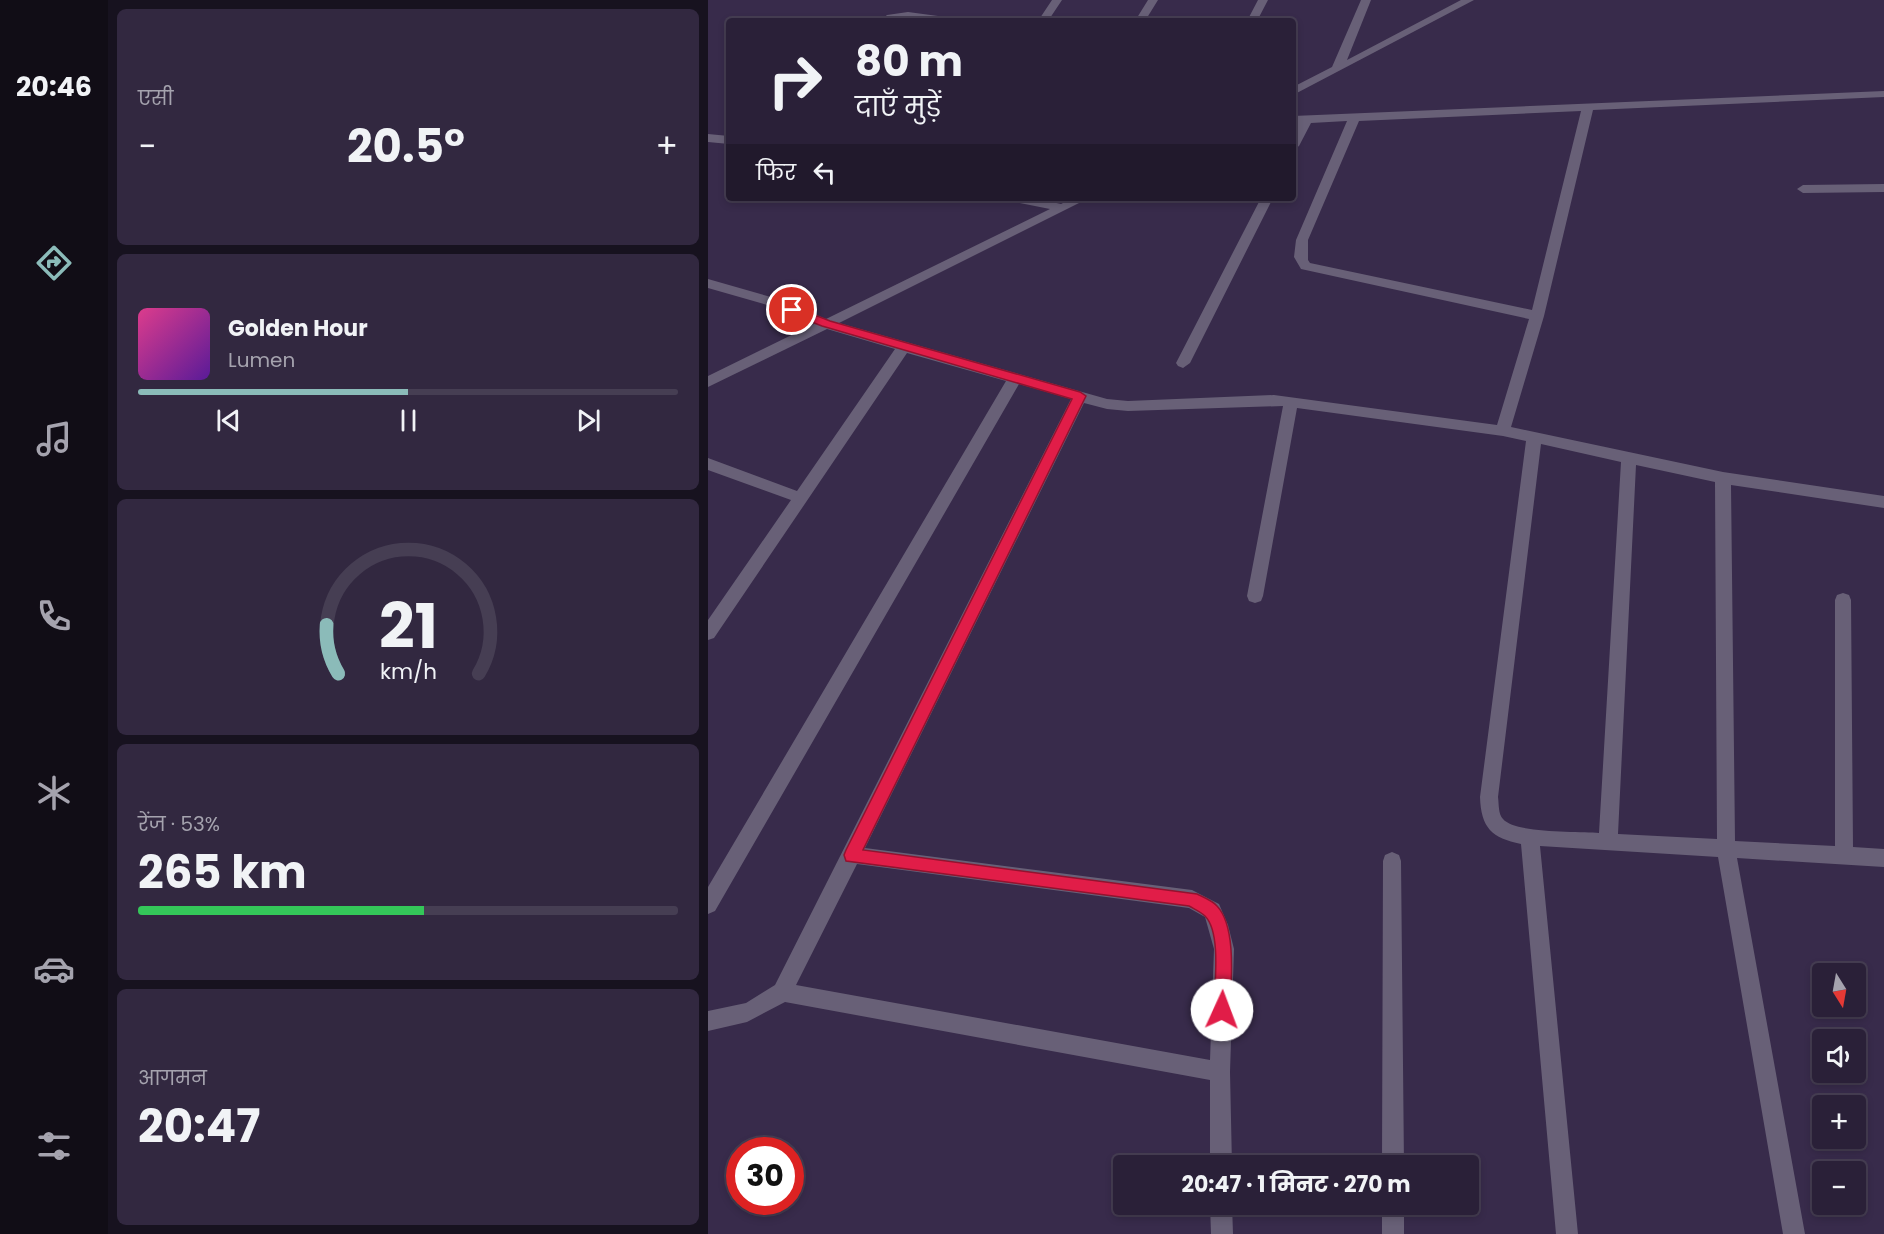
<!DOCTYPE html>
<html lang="hi">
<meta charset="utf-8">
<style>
:root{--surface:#2a2038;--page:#322840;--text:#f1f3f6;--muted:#a5a3ae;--line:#463e53;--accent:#8bbbb9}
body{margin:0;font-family:Poppins,"Noto Sans Devanagari",sans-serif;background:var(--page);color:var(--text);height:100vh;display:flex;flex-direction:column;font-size:22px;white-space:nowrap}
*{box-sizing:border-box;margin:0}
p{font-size:20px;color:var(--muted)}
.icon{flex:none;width:33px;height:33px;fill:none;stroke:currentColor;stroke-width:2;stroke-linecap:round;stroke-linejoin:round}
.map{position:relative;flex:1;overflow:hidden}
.details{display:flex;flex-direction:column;gap:9px;padding:9px;background:#17121f;width:600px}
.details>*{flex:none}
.top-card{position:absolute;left:18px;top:18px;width:570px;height:183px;border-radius:6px;box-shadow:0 3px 9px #0003,0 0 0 2px var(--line);background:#2a2038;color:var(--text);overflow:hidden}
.needle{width:39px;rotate:169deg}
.fabs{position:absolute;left:1104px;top:963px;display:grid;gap:12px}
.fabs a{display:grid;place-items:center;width:54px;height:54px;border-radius:6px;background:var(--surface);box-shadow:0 3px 9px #0003,0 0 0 2px var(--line);font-size:30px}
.speed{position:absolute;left:18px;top:1137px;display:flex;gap:12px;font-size:30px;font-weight:700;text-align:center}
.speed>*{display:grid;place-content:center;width:78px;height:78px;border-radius:50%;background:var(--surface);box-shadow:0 3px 9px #0003,0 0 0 2px var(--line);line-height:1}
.speed .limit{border:9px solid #d22;background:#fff;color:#111}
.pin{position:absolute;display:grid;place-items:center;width:51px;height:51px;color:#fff;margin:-26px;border:3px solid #fff;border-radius:50%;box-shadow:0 2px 6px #0007}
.me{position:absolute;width:66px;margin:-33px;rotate:2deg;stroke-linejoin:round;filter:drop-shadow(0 0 4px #0008)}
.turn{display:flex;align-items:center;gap:21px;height:126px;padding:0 30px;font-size:27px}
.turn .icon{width:78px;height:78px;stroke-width:2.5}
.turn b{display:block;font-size:42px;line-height:51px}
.then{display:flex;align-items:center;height:57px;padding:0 30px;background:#0003;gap:12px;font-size:22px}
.big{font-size:45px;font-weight:700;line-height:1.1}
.details .widget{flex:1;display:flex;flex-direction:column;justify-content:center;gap:9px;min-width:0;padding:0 21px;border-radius:9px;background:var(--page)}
.details .dial{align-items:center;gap:0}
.dial svg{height:156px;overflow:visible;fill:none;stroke:var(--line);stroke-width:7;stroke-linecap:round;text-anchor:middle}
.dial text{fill:var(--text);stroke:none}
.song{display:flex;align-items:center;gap:18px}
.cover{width:72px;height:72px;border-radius:9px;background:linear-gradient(135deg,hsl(330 70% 55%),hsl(270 70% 35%))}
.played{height:6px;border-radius:3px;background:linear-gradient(90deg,var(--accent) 50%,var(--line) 50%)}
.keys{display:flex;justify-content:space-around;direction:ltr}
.heat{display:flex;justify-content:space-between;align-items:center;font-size:33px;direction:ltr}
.charge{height:9px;border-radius:4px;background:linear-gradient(90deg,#34c759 53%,var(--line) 0)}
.trip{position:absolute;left:405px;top:1155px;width:366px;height:60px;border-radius:6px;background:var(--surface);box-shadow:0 3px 9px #0003,0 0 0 2px var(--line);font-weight:700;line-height:60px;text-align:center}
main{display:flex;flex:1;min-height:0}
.tab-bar{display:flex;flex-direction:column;width:108px;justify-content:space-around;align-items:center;background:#110d16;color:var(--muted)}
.tab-bar .icon{width:42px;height:42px}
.tab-bar .active{color:var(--accent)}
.tab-bar b{font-size:27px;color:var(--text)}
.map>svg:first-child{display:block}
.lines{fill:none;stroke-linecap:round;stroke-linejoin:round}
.minor{fill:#686077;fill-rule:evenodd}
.route{fill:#e11d48;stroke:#92132f;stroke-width:1.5}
</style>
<main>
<nav class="tab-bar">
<b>20:46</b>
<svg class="icon active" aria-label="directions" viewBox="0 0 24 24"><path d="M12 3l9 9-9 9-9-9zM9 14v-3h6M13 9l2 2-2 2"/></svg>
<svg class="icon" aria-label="music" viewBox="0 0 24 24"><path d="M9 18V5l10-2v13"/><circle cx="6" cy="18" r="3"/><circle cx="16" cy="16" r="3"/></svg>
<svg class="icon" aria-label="phone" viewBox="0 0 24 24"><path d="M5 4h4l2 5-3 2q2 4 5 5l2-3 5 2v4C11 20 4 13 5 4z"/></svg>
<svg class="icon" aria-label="climate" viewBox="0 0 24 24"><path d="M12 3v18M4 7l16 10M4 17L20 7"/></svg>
<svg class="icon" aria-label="car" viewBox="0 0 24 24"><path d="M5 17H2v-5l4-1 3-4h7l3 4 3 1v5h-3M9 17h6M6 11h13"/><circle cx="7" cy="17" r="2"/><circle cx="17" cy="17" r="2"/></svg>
<svg class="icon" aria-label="filters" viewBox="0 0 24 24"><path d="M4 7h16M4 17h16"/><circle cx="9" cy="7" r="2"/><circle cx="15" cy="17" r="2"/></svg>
</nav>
<section class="details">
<div class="widget"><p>एसी</p>
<div class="heat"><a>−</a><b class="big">20.5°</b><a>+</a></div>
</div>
<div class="widget">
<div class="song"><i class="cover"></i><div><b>Golden Hour</b><p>Lumen</p></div></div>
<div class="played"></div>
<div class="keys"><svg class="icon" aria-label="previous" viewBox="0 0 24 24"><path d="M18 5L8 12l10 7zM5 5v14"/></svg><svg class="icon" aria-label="pause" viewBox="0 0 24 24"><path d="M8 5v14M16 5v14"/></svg><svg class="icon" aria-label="next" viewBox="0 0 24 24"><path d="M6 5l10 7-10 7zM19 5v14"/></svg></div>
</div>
<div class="widget dial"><svg viewBox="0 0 100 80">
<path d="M14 69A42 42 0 1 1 86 69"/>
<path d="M14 69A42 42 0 0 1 8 44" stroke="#8bbbb9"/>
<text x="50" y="56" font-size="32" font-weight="700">21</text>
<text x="50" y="72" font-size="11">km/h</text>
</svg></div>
<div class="widget"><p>रेंज · 53%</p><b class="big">265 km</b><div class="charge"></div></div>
<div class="widget"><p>आगमन</p><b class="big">20:47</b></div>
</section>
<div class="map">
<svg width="1176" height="1234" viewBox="0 0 1176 1234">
<rect width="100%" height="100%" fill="#382b4b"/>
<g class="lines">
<path class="minor" d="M344,0H354L340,21H330Z
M440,0H450L437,21H427Z
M550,0H560L549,21H539Z
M653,0H663L639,60L753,0H766L585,95V87L624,67Z
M200,12L245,18L250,21L200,19L172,21L179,15Z
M1176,91V97L885,110L836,316L803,427L1015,472L1176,496V508L1023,485L1027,841L1127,846V600L1129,595L1135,593L1141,595L1143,600L1145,847L1176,849V867L1029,858L1097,1234H1075L1010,857L832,846L870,1234H848L813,844C784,838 773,828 772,797L818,441L795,436L589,408L555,596L553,601L547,603L541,601L539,596L575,406L420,411L399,409L376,403L157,848L484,890L511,904L520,925L526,949L522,1072L524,1166H502V1080L77,1002L39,1022L0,1031V1011L38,1003L67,985L363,399L311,384L7,911L0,914V887L298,381L199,353L6,638L0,640V620L83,500L0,470V458L89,491L187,349L119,329L0,387V376L106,324L63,306L0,288V279L73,300L118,319L342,209L302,201L300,198H325L353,204L365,198H381L131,323L399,399L420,401L566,395L789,425L821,319L593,269L586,257L588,240L639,121L603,123L591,146L585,150V134L590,123L585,124V116ZM873,111L824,310L602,263L600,260V240L651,121ZM833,444L913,462L891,833C871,831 808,834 795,819C790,814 791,804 790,797ZM928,465L1007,482L1009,839L910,834ZM149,864L481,908L497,917L506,949L502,1060L88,985Z
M0,134L21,136V144L0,142Z
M1176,184V192L1095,193L1089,189L1095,185Z
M553,198H565L482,363L475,368L470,366L468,363Z
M684,852L691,855L693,861L696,1166H674L675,861L677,855Z
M502,1204H524L525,1234H503Z
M674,1204H696V1234H674Z"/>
</g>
<path class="route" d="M84,306L122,321L372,392L378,396L155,850L489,894C495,897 505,901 509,906C529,927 523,983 522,1010L520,1016L514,1019L508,1016L506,1010C506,988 514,933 497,916C493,912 486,909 481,906L138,861L136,855L138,850L364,399L114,326L80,313V308Z"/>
</svg>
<div class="fabs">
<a><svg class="needle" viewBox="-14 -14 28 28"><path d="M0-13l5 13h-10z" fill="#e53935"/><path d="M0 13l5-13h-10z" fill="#a5a3ae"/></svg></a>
<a><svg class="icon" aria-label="sound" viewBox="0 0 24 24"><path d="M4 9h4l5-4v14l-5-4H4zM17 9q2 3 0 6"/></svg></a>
<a>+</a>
<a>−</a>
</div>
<div class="speed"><div class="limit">30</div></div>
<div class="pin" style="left:84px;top:310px;background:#d93025"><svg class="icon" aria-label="arrive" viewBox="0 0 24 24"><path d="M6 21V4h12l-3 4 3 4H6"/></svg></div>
<svg class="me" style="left:514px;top:1010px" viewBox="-20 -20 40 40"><circle r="19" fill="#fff"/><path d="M0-13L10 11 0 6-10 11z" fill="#e11d48"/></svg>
<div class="trip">20:47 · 1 मिनट · 270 m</div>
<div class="top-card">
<div class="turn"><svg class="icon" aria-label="right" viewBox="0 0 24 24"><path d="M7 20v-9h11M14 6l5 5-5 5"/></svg><div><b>80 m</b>दाएँ मुड़ें</div></div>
<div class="then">फिर<svg class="icon" aria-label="left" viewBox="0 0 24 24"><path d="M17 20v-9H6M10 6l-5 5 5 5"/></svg></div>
</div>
</div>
</main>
